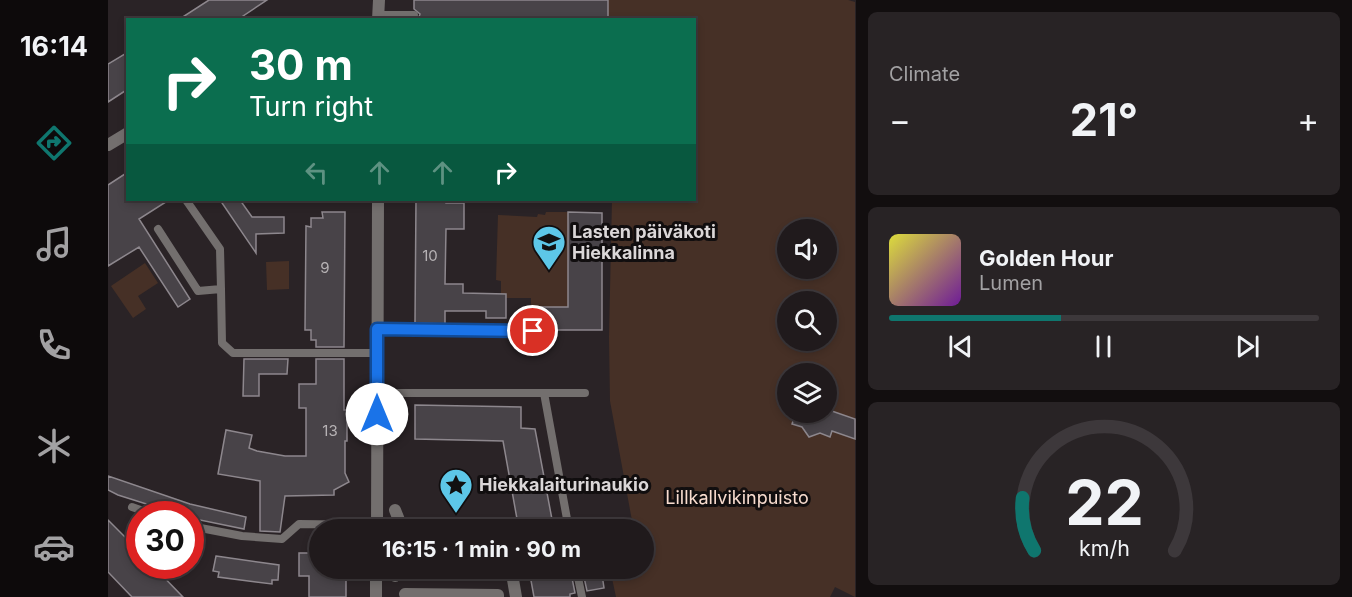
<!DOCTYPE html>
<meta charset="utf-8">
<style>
:root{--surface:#201a1c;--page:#282325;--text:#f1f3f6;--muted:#a2a1a3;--line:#3d383b;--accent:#0f766e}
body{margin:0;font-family:Inter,sans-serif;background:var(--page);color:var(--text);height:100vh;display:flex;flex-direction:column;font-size:22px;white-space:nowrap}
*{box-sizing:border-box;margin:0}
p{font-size:20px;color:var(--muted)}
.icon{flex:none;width:33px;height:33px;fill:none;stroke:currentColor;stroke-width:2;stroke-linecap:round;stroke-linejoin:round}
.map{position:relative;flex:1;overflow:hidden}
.panel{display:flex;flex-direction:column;gap:12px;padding:12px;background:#120e0f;width:496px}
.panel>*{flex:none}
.hud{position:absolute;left:18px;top:18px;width:570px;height:183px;border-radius:0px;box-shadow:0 3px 9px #0003,0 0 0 2px var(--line);background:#0b6e4f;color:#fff;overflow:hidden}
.controls{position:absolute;left:669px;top:219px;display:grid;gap:12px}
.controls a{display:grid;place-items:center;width:60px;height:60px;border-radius:50%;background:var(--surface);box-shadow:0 3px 9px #0003,0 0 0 2px var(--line);font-size:30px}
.speed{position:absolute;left:18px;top:501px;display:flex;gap:12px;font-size:30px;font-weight:700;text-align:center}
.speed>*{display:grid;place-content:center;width:78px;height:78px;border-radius:50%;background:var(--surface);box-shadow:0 3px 9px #0003,0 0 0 2px var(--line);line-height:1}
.speed .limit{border:9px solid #d22;background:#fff;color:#111}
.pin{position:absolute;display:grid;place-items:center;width:51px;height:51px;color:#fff;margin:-26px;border:3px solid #fff;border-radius:50%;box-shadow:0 2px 6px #0007}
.me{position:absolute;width:66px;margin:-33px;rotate:0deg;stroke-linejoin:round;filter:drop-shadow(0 0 4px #0008)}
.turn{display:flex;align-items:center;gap:21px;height:126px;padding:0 24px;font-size:27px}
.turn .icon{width:78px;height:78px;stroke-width:2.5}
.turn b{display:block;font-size:42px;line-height:51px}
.lanes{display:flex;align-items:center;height:57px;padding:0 24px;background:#0003;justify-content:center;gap:30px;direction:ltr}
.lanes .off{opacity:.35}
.big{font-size:45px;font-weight:700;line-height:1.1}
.panel .card{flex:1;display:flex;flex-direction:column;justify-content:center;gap:9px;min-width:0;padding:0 21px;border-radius:9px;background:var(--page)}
.panel .dial{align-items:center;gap:0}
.dial svg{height:156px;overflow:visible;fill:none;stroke:var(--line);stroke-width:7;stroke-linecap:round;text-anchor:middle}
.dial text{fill:var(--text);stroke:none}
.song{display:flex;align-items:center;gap:18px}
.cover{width:72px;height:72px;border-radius:9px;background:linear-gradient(135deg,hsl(60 70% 55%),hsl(280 70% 35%))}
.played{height:6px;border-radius:3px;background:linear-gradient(90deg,var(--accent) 40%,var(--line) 40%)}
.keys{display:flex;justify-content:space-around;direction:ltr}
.heat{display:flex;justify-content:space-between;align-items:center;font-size:33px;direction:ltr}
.trip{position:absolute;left:201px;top:519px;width:345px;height:60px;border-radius:30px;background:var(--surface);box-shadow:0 3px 9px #0003,0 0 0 2px var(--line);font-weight:700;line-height:60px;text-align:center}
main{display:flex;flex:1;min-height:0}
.dock{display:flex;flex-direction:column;width:108px;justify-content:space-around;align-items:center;background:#0d0a0b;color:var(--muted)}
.dock .icon{width:42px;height:42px}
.dock .on{color:var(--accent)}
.dock b{font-size:27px;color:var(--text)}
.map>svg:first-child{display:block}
.green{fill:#463026;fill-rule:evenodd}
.building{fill:#484348;stroke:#8d878d;stroke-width:1.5}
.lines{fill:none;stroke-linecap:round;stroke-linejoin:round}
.lane{stroke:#736f6e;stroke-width:8}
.street{stroke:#736f6e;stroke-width:12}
.route-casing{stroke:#114b97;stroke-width:15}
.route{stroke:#1a73e8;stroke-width:10}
.labels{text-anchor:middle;stroke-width:6;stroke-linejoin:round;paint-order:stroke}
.number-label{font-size:15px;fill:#b6b2b4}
.poi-label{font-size:18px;font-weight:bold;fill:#dbd7d8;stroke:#110e0f;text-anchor:start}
.park-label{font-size:18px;fill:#f8dccf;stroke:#110e0f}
</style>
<main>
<nav class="dock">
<b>16:14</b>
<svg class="icon on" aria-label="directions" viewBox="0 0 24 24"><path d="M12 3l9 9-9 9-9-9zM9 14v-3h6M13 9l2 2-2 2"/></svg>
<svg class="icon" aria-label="music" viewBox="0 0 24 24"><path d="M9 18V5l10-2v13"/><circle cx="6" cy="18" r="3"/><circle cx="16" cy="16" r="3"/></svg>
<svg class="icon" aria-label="phone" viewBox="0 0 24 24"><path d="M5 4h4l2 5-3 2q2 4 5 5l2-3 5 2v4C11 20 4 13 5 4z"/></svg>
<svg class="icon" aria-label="climate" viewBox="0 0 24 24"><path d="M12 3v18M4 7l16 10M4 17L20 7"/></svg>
<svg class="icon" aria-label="car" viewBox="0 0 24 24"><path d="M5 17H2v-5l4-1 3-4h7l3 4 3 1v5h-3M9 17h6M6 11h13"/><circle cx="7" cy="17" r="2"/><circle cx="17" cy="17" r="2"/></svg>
</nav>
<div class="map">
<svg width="748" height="597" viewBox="0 0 748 597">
<rect width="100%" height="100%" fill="#2a2326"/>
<path class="green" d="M500,0H740L747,2V597L727,587L722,597H508L502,569L536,568V530L507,529L525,526L502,401L501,337L504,200H586V20H500ZM680,230H718V268H680ZM680,302H718V340H680ZM680,374H718V412H680Z
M438,212H470L460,307H423V298H398V294H393V281L388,280L390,215L429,217L430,214L437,215Z
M181,261V289L159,290L158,262Z
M37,263L50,283L30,296L38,309L25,318L3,286Z"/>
<path class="building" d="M101,0H159L129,20H70Z
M306,0H500V20H310L312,14L306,9Z
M20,52V89L0,102V64Z
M20,172V200H61L31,219L82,299L70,307L31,247L0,266V185Z
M112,200H132L144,217H176V233L148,234V253Z
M308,200H338V203H356V229H338L337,284H355V293L398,294V318H378V311H337V324L307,323Z
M214,212H237L236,347H208V340H203V330H197L198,226L203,227V218H215Z
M460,212L494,213V330H444V323H433L432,307H460Z
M136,359H180L179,374H151V396H135Z
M208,359H236V410H239V441H237V473L241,482L226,490V495L177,496L172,532L152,531V481L110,474L118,430L144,435L141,448L149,451L177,456H198V408H191V384H208Z
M307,405L413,407V428L427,429L446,530H411L395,441L307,439Z
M718,409L747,419V439L724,431L722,437L712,433L701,437L694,427L684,424L688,412H718Z
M0,476L82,504L138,517L136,529L82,518V514H70L10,495L0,490Z
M0,520L32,552V566H45L75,597H24L0,572Z
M191,553H212V568H238V597H201V576H191Z
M108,556L171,565L170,580H164V584L110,577L111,572L105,571Z
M432,568H462L467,593L462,594V597H426L422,575L433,572Z
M474,568H493L496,588L479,591Z"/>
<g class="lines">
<path class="lane" d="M270,15H306
M78,200L112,249L113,289
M50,229L90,291L113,289L114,343L125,353H269
M269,329L425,331
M269,393H436L461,530
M436,393H477
M24,507L44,514
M82,526L134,536L174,539L191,524L269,525
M468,568L474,597"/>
<path class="street" d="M270,20L271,0
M0,145L20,133
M287,510L295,530
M269,530L270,200
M403,568L408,597
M287,576L294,568
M268,597V568
M299,597L297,594L390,595V597"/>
</g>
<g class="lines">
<defs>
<path id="route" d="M269,414V329L425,331"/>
</defs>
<use href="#route" class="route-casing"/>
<use href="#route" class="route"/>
</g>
<defs>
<symbol id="school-pin" viewBox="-11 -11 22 30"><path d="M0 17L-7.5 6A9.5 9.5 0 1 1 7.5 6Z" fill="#5dc7e8" stroke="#110e0f"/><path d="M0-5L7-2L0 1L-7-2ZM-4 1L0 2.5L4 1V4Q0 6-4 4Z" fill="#111"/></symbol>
<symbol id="sight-pin" viewBox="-11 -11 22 30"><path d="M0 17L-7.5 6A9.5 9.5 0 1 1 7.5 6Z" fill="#5dc7e8" stroke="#110e0f"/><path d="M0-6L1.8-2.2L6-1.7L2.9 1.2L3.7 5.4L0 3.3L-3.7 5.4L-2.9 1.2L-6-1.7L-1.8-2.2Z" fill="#111"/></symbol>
</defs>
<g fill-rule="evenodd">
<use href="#school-pin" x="422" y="223" width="38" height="52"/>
<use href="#sight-pin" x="329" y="466" width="38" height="52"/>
</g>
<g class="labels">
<g class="number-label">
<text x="322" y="261">10</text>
<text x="217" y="273">9</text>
<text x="222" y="436">13</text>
</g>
<g class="poi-label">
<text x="464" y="238">Lasten päiväkoti<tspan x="464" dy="21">Hiekkalinna</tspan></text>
<text x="371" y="491">Hiekkalaiturinaukio</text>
</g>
<g class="park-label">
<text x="629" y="504">Lillkallvikinpuisto</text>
</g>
</g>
</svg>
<div class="controls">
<a><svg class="icon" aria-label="sound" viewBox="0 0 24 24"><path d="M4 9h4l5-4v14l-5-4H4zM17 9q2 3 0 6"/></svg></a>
<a><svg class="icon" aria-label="search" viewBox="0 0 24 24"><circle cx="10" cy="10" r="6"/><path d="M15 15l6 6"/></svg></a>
<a><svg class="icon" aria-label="layers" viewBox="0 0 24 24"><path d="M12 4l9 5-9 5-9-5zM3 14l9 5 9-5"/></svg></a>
</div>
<div class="speed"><div class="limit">30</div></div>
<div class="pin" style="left:425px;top:331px;background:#d93025"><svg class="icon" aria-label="arrive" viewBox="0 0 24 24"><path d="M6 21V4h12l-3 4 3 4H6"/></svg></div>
<svg class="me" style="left:269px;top:414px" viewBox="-20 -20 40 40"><circle r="19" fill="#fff"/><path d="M0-13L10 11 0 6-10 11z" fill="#1a73e8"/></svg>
<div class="trip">16:15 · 1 min · 90 m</div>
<div class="hud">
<div class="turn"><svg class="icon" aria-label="right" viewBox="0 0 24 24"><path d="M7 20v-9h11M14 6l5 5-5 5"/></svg><div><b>30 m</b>Turn right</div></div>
<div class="lanes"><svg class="icon off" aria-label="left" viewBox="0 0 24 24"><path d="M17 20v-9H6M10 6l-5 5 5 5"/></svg><svg class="icon off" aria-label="ahead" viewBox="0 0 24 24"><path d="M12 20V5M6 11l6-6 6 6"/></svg><svg class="icon off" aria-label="ahead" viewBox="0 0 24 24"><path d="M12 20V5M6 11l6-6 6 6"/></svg><svg class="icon" aria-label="right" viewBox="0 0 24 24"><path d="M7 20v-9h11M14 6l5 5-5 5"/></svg></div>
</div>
</div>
<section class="panel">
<div class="card"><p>Climate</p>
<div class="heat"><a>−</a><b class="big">21°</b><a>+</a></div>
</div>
<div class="card">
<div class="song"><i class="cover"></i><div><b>Golden Hour</b><p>Lumen</p></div></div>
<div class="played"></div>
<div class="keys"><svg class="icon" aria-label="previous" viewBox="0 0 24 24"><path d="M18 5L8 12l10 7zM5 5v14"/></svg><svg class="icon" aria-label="pause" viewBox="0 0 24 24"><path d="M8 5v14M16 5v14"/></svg><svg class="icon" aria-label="next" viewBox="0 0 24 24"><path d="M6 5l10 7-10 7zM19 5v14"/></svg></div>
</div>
<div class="card dial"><svg viewBox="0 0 100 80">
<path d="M14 69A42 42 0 1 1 86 69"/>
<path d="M14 69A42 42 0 0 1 8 42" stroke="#0f766e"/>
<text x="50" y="56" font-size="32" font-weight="700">22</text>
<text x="50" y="72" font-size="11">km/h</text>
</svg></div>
</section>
</main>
